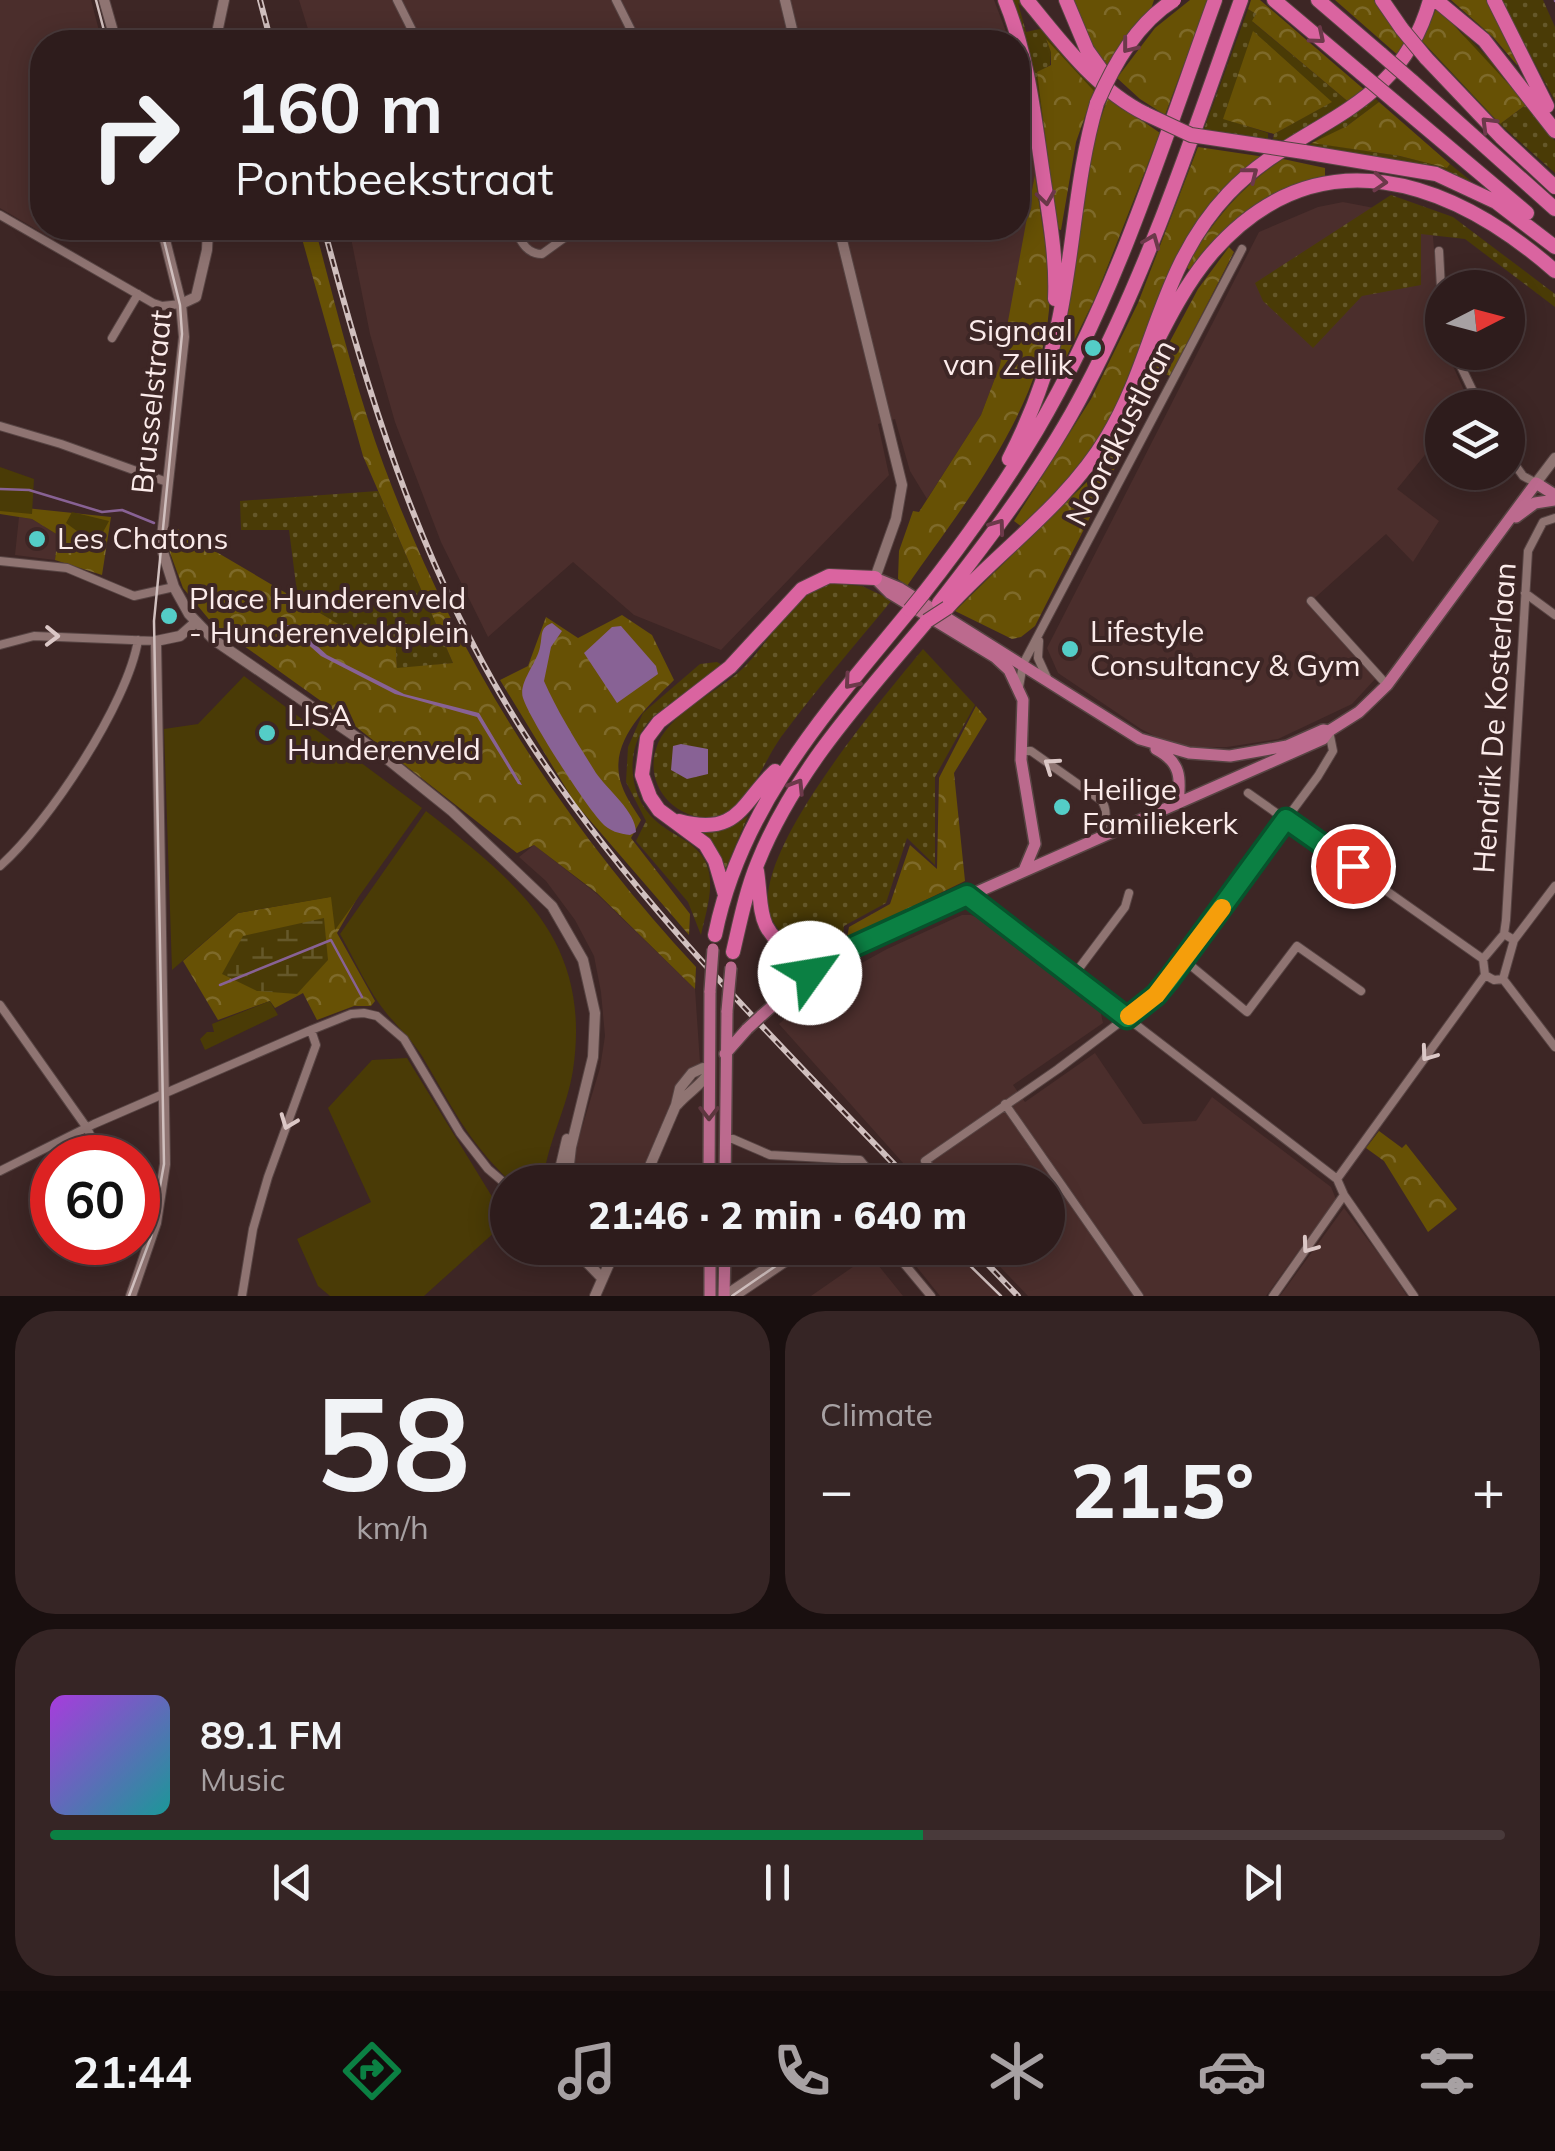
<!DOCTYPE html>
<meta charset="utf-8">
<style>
:root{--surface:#2e1c1c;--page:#362525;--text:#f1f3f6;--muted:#a7a1a3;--line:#493a3b;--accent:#0b8043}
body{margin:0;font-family:Mulish,sans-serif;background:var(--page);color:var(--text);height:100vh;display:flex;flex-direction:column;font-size:38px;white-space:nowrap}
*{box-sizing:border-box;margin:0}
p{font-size:32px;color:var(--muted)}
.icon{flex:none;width:55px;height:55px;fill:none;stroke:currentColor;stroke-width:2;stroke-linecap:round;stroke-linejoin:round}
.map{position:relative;height:1296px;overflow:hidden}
.side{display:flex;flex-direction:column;gap:15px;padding:15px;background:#190f0f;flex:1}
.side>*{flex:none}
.guide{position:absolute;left:30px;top:30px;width:1000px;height:210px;border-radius:40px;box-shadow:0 5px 25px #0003,0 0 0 2px var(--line);background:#2e1c1c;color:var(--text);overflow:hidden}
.needle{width:65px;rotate:84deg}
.buttons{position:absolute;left:1425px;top:270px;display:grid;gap:20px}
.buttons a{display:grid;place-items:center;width:100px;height:100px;border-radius:50%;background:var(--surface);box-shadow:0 5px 25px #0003,0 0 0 2px var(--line);font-size:50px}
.speed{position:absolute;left:30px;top:1135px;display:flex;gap:20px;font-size:50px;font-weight:700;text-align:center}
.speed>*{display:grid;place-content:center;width:130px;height:130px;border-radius:50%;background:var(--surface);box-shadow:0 5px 25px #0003,0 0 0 2px var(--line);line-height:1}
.speed .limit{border:15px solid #d22;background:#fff;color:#111}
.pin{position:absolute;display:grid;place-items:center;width:85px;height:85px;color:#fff;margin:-42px;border:5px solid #fff;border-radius:50%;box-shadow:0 2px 10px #0007}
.me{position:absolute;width:110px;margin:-55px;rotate:58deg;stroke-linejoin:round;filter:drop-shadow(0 0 8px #0008)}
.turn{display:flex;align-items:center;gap:35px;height:210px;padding:0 40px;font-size:45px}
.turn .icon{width:130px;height:130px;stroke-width:2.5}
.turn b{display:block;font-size:70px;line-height:85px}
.big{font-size:75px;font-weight:800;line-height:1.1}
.side .tile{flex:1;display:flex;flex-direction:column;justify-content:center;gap:15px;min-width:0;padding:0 35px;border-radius:40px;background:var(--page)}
.side .dial{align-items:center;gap:0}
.dial b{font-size:130px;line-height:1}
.song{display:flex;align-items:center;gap:30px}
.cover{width:120px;height:120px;border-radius:15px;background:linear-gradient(135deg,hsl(280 70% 55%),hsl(180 70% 35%))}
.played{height:10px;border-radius:5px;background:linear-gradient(90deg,var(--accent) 60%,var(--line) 60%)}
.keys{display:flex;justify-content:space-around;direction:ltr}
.heat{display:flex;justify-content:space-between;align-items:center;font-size:55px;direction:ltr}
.side .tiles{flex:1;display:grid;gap:15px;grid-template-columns:1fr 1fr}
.tile:last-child{grid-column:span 2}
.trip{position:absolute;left:490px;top:1165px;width:575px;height:100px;border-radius:50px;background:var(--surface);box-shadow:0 5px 25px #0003,0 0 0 2px var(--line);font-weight:800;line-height:100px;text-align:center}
.menu{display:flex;height:160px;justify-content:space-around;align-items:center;background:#120b0b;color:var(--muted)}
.menu .icon{width:70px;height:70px}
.menu .selected{color:var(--accent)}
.menu b{font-size:45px;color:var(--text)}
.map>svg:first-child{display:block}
.built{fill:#4b2e2c}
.grass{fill:url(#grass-dots)}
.forest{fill:url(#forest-crowns)}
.wetland{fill:url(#wetland-marsh)}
.green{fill:#4a3b06}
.water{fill:#886295}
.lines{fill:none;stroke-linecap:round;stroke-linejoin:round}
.stream{stroke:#886295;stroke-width:2.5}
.street-casing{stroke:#574443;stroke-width:10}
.secondary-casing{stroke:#574443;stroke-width:12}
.primary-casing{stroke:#574443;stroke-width:14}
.highway-casing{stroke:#574443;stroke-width:16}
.street{stroke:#8f7472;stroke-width:8}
.secondary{stroke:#8f7472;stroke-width:10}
.primary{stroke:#bc6a8e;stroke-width:11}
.highway{stroke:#da64a0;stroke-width:14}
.tram{stroke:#d1c0bf;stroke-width:2.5}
.rail-casing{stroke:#d1c0bf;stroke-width:6}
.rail{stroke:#3d2625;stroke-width:2.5;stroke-dasharray:8;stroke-linecap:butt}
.primary-bridge-casing{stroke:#574443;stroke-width:14;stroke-linecap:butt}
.highway-bridge-casing{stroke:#574443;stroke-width:16;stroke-linecap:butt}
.primary-bridge{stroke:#bc6a8e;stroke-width:11}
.highway-bridge{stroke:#da64a0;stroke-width:14}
.oneway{stroke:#6c394a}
.oneway2{stroke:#dbc7c6}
.oneway3{stroke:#5d373f}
.route-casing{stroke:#07532c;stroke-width:25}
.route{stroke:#0b8043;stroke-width:18}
.slow{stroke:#f59e0b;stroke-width:18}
.poi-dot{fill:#54cdc7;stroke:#3d2625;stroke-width:4}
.labels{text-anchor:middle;stroke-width:8;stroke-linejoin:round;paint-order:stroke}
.poi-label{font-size:30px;fill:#fbebea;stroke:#3d2625;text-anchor:start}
.street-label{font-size:30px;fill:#fbebea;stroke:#3d2625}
</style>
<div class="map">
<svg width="1555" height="1296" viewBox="0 0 1555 1296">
<defs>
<pattern id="grass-dots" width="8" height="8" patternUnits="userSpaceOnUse" patternTransform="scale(2.5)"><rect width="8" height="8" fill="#4a3b06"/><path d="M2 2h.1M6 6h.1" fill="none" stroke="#65582a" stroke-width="1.8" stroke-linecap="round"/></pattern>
<pattern id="forest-crowns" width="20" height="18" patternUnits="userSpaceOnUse" patternTransform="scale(2.5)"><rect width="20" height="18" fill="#675105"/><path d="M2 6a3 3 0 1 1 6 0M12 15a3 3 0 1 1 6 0" fill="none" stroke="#7e6a2a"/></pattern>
<pattern id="wetland-marsh" width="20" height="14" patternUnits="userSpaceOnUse" patternTransform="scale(2.5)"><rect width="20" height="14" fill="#4a3b06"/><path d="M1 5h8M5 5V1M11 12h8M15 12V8" fill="none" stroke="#65582a"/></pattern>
</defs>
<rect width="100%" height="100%" fill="#3d2625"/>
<path class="built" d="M0,0H91L102,42H42V228H61L54,240L0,208Z
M299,0H994L1010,42H312Z
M1018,71L1035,174L1012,311L1000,365L981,415L927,499L910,471L895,419L878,424L889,475L721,650L634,615L573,562L488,637L441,542L395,422L370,334L349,228H1018Z
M1343,202L1395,212L1432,224L1442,352L1447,353L1469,401L1464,407L1442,408V434L1397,489L1439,521L1413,562L1386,534L1308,604L1376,678L1352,704L1278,739L1227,747L1178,748L1141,729L1058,673L1047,648L1259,232L1318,207Z
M19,517L32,519L58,535L55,560L15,555Z
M534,845L597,894L695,989L700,1063L682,1080L637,1182H575V1151L600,1068L605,1036L601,992L594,956L575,920L546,881L519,857Z
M962,915H971L993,924L1100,1009L1103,1023L1013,1085L1025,1102L1095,1053L1143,1124L1196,1121L1212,1097L1331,1187L1336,1199L1266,1296H1028L982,1248H1048V1182H920L779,1024L833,974L840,975L887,949Z
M1344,1208L1387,1265L1407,1296H1280Z
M908,1248H952L999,1296H940L904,1251Z
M870,1255L903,1296H811Z"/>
<path class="grass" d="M1009,0H1022L1032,12L1029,14L1018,3L1026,32L1044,28L1097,85L1094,91L1046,40L1051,51L1050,65L1042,70L1052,200Z
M1501,0H1543L1555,27V101Z
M1248,9L1256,14L1253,22L1351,104L1291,141L1273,139L1274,134L1331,102L1223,118L1268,133V139L1204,129Z
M1461,30L1517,88L1555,141V173L1500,124L1526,105L1466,39Z
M1376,99L1379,102L1347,126L1315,143L1400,156L1447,168L1450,164L1472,182L1434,167L1309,145Z
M1391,195L1453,217L1555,294V307L1465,239L1421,234V285L1362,296L1313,348L1263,301L1255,283Z
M378,491L453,663L397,669L395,636H359L298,600L289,530H241L240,501Z
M831,583L862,586L892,600C855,645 816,690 781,737C767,757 757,783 741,802C705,841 640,801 656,749C666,715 714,694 739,672C763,650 779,618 804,597C812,591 823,587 831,583Z
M923,649L975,705L935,777V865L907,838L886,903L844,926L843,936L828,946L799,948C785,936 771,926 768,906C761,841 882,699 923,649Z
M717,662L722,665C708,677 695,689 680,700C672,706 661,710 654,716C624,743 626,795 656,821C671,835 693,840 704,859C717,882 706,911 701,935L688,902L636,841L646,821L626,782L628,747L643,713L700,664Z
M748,816L722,877L694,830C714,831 731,828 748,816Z"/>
<path class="forest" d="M1073,0H1154L1150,12L1106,67L1088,37Z
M1190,0H1208L1165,115L1140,99L1117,78L1155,28Z
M1251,0H1260L1367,92L1351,104L1252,21L1256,14L1248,9Z
M1335,0H1374L1406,46L1400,57Z
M1451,0H1489L1519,62L1517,65L1493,37Z
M1437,7L1527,104L1500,124L1422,41Z
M1253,31L1332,102L1274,134L1223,119Z
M1046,39L1094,91L1076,142L1061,230L1057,229L1037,72L1051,65V52Z
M1108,97L1160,133L1096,296L1056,378L1051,376L1067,311L1091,147Z
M1379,102L1450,164L1447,168L1400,156L1312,143L1347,126Z
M1198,147L1265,157L1243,174L1158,299L1112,418L1075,472L1022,527L1014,521L1091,399L1138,303Z
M1283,159L1325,168V179L1302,186L1190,271L1186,266C1211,223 1241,186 1283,159Z
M1035,174C1040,218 1052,266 1049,310C1041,410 962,507 907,586L898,579L899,551L913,511L919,512L981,415L1000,365Z
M299,228H313L316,232C337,311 356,390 384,466C454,654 560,821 696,967L695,989L597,893L534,845L517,853L346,719L212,623L183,588L169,550L174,527L359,636H395L397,668L453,663L363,456Z
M1229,247L1234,252L1170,376L1163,373L1035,626L1021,637L1012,639L955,611L1094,475L1113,448L1198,289Z
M0,499L16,507L111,517L102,575L55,560L58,535L32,519L0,514Z
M622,615L652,635L674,680C646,708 606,743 622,786C626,798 635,810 641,820L631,838L690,914L689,935L575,803L500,680L528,666L546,617L578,638Z
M976,706L987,719L954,773L965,881L847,938L849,927L890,904L910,845L937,869L939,778Z
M377,864L337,933L375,1001L371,1006H354L317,1020L303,993L275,1008L270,1001L218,1020L183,961L238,913L340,895Z
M1379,1131L1402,1148L1406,1144L1457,1209L1428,1232L1384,1161L1366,1148Z"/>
<path class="wetland" d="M324,918L328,960L297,994L257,991L222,974L243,936Z"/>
<path class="green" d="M0,467L34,479L32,514L0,511Z
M72,512L109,521L96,545L66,523Z
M244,676L422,808L335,930L331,897L238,913L172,970L164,729L198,724Z
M426,811C519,884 592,941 573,1070C567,1109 547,1143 543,1182H511C467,1141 452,1106 422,1056C412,1040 399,1028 387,1014C368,991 355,960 340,934Z
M270,1001L278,1015L205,1050L200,1039L207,1032H214L212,1024Z
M407,1058L507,1221L424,1296H330L318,1286L297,1239L371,1202L328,1108L372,1060Z"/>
<path class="water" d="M552,623L562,631L551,647L544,681C558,713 578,744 596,773C607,789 636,812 636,832L630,835C620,834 609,831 602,823C585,805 530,720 523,698C518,683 537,663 540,647C543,635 539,628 552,623Z
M279,625H294L327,655L404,694L479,713L522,785L518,784L477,717L395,694L321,656L293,631H279Z
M621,626L656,666L658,674L617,703L584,653L612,627Z
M681,744L708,749V774L687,779L671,770L673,746Z"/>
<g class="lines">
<path class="stream" d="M1555,0V1
M0,489L29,490L102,512L122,510L154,523
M220,985L331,940L362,997"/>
<defs>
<path id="street" d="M397,0L418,42
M616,0L637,42
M0,215L153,303L162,306L181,304
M514,228C521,241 526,254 542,254L578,228
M1439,251L1442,307
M112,338L138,294
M1454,352L1481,408
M0,426L61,444L167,482
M1508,455L1523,476L1536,483
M0,561L67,568L134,596L174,587
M1525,593L1555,615
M1311,601L1387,685
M1039,641L1038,658L1048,680
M0,645L34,636L156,641
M1019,687L1023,664L1242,249
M1020,751H1031L1102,801C1110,815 1103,826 1099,839
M1248,793L1483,959
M0,866C48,824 128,703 138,640
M967,895L1337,1179L1344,1195L1414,1296
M1514,940L1555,886
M1184,960L1247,1012L1297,946L1361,991
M1074,975L1125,907L1129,893
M1485,975L1483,959L1504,934L1506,920L1528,551L1543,522L1555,518
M1485,975L1494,980L1503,979L1514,940L1504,934
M1503,979L1555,1047
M0,1005L87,1128L101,1158
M1005,1104L1139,1296
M725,1139H733L770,1155L860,1160L878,1182
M0,1171L94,1124L311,1030L351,1014L364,1013L377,1016L404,1039L460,1133L488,1169L508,1186
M1337,1179L1485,975
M942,1182L925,1161L1058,1069L1156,995L1318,776L1333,751L1329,731
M891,1248L931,1296
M724,1295L795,1248
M242,1296L253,1229L268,1177L316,1045L311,1030
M736,1296L807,1248
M1273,1296L1344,1195"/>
<path id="secondary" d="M104,0L116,42
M785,0L795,42
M215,42L224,0
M162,228L181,304L184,337L161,546L174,587L189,614L214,640L381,754L452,811L552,906L583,960L595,1013L593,1057L571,1147L567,1182
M839,228L902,485L896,519L875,578
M181,304L196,297L207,250L208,228
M1536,483L1555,458
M677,1105C685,1095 705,1082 709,1072
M557,1182L567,1139
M643,1182L676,1105L680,1088L692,1073L703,1068L709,1072
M573,1248L602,1278
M586,1260L596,1248
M131,1296L156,1223L165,1164L156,641L180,636L196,622
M595,1296L616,1248"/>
<path id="primary" d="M1516,517L1535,503L1555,500
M875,578L899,588L1140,739L1189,753L1230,756L1287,746L1323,730L1329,731
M877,580L890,593L995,657L1009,670L1023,700L1021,760L1035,844L1025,868
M1156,749C1181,762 1181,778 1178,803
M802,981H790L783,975C780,954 792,955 809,956C820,956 831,953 842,951
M761,1016L810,973L846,950L1323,739L1329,731L1359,712L1387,685L1536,483L1555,495
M725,1054L747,1029
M709,1182L710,991
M725,1182L727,1011
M710,1248V1296
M724,1296L725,1248"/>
<path id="highway" d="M1005,0C1028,56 1034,115 1043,175C1049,216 1057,258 1055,299
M1027,0C1061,42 1097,90 1146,114
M1066,0L1087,50L1107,78
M1274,0L1362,74
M1318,0L1381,54
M1382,0L1402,29
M1436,0L1484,40L1555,131
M1494,0L1547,106
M1426,58L1501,137L1555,187
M1412,81L1555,209
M1394,101L1527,213
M1304,152L1436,174L1496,202L1555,247
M1152,351C1169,317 1187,282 1212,253C1318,132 1451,180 1555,271
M1009,459C1030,418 1047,375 1057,329C1074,254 1075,177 1097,103
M923,594C964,542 1003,487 1037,430C1116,296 1162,146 1215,0
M939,603C992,535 1045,466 1085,389C1150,266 1194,131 1241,0
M947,608C999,551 1067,504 1107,437C1155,358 1159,267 1228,194C1299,119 1398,116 1430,0
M679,821C739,837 741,803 775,771
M757,871C763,911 755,929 794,953
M725,895L715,861L705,844L659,810L650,797L642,775L647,738L659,722L730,667L802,589L829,576L875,578
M715,935C741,805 829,709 910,610
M733,952C740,922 746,891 758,862C795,770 864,696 927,621"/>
</defs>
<use href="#street" class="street-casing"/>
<use href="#secondary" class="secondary-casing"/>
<use href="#primary" class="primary-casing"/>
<use href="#highway" class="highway-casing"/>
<use href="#street" class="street"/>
<use href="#secondary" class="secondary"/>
<use href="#primary" class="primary"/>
<use href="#highway" class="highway"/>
<path class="tram" d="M96,0L107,42
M952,1248L1001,1296
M129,1296L151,1237L164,1164L154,621L182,334L180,305L161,228
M732,1296L802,1248"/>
<defs>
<path id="rail" d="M260,0L271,42
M324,228C371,409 427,585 531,744C637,906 778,1042 911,1182
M972,1248L1018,1296"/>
</defs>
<use href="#rail" class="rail-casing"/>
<use href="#rail" class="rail"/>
<defs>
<path id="primary-bridge" d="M710,991L713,949
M727,1011L731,967
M747,1029L761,1016"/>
<path id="highway-bridge" d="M1402,29L1426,58
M1381,54L1412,81
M1362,74L1394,101
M1097,103C1114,64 1137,23 1174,0
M1146,114L1191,135L1304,152
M910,610L923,594
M927,621L947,608"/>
</defs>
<use href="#primary-bridge" class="primary-bridge-casing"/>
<use href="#highway-bridge" class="highway-bridge-casing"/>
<use href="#primary-bridge" class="primary-bridge"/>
<use href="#highway-bridge" class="highway-bridge"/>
</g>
<defs><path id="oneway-chevron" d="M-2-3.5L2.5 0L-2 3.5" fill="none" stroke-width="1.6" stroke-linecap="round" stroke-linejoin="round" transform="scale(2.5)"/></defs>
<g class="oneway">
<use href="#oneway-chevron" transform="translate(1318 37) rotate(40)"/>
<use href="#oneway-chevron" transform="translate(1129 46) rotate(128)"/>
<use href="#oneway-chevron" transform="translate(1488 124) rotate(-135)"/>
<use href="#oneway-chevron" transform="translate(1251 174) rotate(-38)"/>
<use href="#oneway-chevron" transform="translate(1380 182) rotate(4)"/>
<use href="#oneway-chevron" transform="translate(1046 198) rotate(82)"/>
<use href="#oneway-chevron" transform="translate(1152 241) rotate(-68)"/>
<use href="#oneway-chevron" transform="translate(998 526) rotate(-54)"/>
<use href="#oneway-chevron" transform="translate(851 682) rotate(130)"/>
<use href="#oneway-chevron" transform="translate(797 786) rotate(-58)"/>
</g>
<g class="oneway2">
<use href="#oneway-chevron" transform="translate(52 636) rotate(1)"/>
<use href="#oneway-chevron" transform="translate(1051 765) rotate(-145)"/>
<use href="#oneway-chevron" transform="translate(1428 1054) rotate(126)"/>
<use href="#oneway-chevron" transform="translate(288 1122) rotate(111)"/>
<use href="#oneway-chevron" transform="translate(1309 1246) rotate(126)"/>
</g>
<use class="oneway3" href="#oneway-chevron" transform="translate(709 1113) rotate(90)"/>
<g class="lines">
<defs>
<path id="route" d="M810,973L846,950L967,895L1127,1018L1156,995L1170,978L1286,819L1353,866"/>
</defs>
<use href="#route" class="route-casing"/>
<use href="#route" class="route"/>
<path class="slow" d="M1129,1016L1156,995L1222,908"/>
</g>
<g class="poi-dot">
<circle cx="1093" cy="348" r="10"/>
<circle cx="37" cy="539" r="10"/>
<circle cx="169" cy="616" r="10"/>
<circle cx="1070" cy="649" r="10"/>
<circle cx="267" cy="733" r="10"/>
<circle cx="1062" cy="807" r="10"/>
</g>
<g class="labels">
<g class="poi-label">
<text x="1073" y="341" text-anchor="end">Signaal<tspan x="1073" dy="34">van Zellik</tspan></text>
<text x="57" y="549">Les Chatons</text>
<text x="189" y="609">Place Hunderenveld<tspan x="189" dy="34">- Hunderenveldplein</tspan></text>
<text x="1090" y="642">Lifestyle<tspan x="1090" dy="34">Consultancy &amp; Gym</tspan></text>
<text x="287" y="726">LISA<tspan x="287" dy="34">Hunderenveld</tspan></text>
<text x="1082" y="800">Heilige<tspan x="1082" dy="34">Familiekerk</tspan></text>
</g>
<g class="street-label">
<text transform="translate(152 402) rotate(-84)" y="10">Brusselstraat</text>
<text transform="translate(1121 433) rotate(-63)" y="10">Noordkustlaan</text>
<text transform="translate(1495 718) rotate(-86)" y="10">Hendrik De Kosterlaan</text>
</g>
</g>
</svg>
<div class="buttons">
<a><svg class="needle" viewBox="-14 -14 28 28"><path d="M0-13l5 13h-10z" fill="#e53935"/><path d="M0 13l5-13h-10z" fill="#a7a1a3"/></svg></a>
<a><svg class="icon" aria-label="layers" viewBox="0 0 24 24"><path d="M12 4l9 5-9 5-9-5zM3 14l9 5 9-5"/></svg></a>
</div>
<div class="speed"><div class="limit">60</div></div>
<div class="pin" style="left:1353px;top:866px;background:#d93025"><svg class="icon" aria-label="arrive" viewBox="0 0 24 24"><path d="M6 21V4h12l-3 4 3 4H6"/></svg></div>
<svg class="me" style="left:810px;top:973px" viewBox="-20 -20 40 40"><circle r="19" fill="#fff"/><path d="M0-13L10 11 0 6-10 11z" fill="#0b8043"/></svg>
<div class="trip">21:46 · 2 min · 640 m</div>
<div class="guide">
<div class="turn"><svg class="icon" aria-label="right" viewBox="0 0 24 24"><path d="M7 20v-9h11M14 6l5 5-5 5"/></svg><div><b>160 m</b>Pontbeekstraat</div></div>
</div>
</div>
<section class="side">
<div class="tiles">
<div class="tile dial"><b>58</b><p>km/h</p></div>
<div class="tile"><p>Climate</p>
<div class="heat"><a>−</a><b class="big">21.5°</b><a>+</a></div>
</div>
<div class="tile">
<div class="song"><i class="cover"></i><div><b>89.1 FM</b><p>Music</p></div></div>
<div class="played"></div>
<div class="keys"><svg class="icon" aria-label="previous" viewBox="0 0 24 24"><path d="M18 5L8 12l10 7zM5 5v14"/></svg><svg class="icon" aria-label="pause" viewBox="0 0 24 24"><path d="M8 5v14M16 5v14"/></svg><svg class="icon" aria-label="next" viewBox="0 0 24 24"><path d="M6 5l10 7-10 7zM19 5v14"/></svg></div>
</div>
</div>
</section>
<nav class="menu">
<b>21:44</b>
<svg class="icon selected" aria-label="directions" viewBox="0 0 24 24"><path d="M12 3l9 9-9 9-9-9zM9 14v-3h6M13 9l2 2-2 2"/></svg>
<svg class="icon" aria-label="music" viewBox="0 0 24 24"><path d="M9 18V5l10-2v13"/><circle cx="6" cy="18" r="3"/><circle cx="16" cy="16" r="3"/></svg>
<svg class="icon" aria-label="phone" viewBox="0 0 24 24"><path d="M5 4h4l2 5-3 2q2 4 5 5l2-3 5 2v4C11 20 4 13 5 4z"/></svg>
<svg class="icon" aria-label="climate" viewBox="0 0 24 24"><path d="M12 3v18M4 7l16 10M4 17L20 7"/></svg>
<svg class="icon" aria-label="car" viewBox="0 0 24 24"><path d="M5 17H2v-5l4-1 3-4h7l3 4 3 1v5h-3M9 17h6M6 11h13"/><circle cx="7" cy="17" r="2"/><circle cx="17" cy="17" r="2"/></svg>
<svg class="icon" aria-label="filters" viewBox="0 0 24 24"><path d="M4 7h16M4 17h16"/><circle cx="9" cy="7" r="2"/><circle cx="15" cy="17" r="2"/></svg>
</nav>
